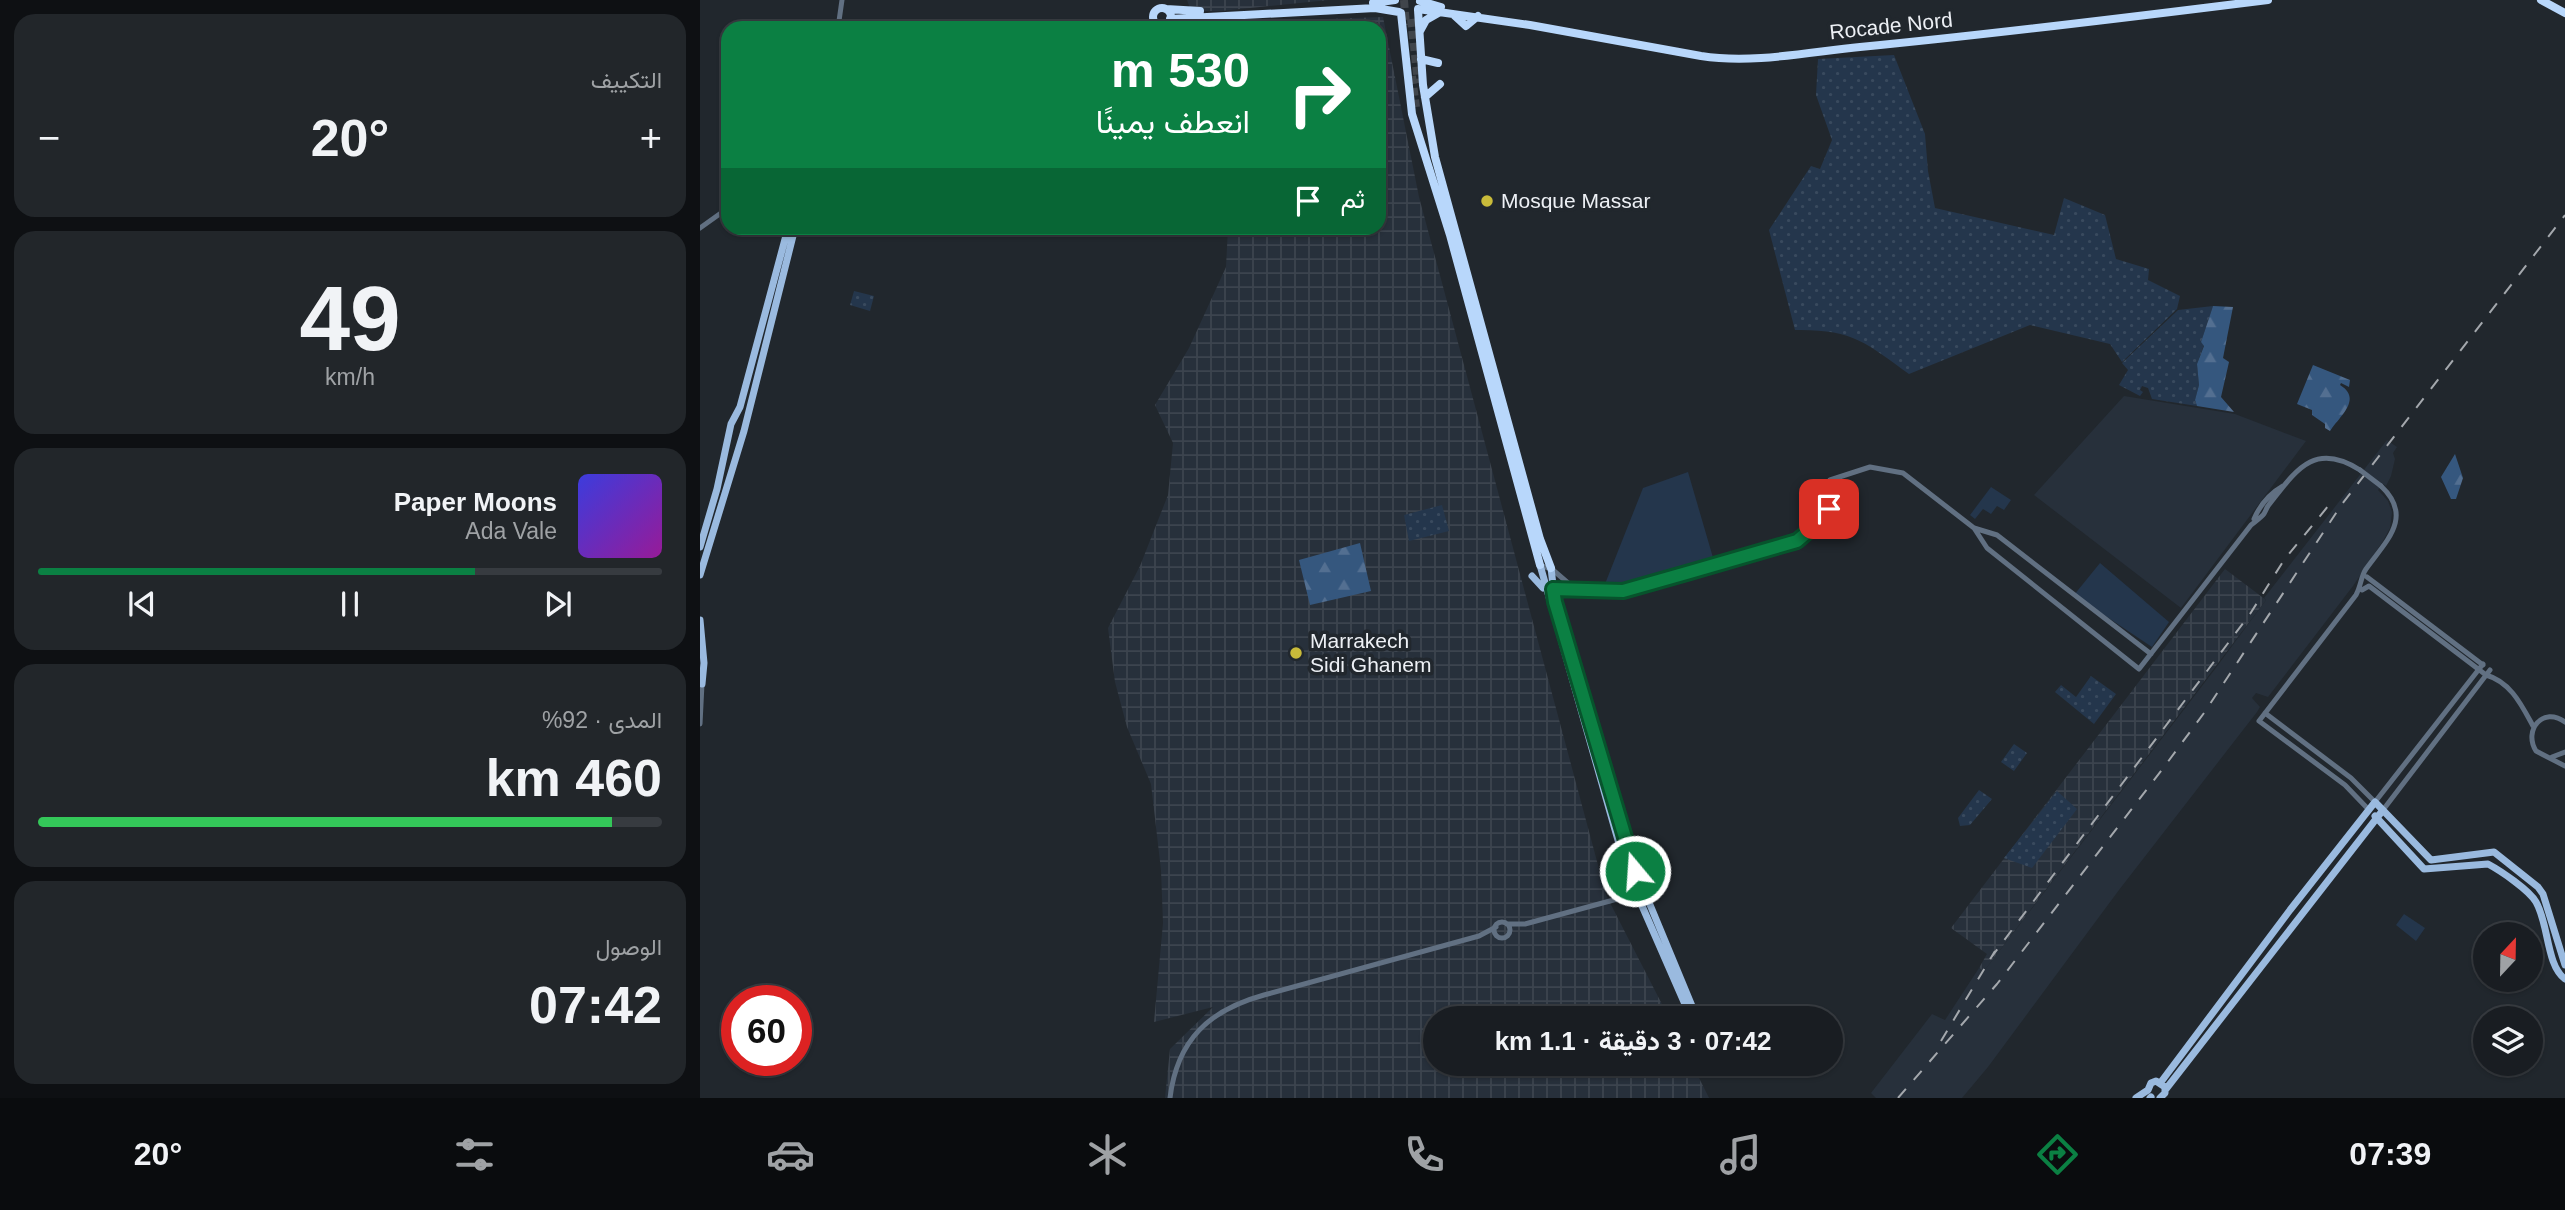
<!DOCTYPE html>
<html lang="ar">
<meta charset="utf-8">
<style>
:root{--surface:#191d22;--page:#22262a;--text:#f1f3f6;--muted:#9fa2a5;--line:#373b40;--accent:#0b8043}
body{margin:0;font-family:Arial,Vazirmatn,sans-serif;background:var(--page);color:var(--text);direction:rtl;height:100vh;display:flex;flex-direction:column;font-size:26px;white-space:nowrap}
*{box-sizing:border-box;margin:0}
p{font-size:23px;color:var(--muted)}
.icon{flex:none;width:38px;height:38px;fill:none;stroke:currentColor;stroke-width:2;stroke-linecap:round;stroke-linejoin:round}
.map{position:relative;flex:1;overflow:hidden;direction:ltr}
.details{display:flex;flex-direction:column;gap:14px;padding:14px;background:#0e1013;width:700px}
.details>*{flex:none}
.banner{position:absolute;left:21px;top:21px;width:665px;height:214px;border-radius:21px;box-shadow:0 2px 5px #0004,0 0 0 2px var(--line);direction:rtl;background:#0b8043;color:#fff;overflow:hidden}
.needle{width:46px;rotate:22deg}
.fabs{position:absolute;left:1773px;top:922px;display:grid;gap:14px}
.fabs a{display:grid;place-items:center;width:70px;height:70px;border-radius:50%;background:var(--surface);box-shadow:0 2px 5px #0004,0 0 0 2px var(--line);font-size:35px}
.speed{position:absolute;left:21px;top:985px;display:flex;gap:14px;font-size:35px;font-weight:700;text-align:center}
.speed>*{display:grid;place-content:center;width:91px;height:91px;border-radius:50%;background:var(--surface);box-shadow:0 2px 5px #0004,0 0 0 2px var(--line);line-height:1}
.speed .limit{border:10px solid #d22;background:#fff;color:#111}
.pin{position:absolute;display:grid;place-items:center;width:60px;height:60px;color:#fff;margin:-30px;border-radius:14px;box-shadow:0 4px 10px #0006}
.me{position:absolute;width:77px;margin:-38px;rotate:342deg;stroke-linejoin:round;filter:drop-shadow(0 0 5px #0008)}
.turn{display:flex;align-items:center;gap:24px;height:147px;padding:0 21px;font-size:32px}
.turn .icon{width:91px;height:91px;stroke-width:2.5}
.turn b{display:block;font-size:49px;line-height:60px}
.then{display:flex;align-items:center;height:66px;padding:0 21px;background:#0003;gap:14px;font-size:26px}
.big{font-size:52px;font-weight:700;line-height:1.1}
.details .widget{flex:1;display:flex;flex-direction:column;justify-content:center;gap:10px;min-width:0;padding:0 24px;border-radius:21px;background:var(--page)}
.details .dial{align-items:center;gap:0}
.dial b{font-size:91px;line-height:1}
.song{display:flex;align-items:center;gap:21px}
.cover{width:84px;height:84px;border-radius:10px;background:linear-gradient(135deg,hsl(240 70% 55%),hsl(300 70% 35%))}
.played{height:7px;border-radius:4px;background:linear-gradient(90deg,var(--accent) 70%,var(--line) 70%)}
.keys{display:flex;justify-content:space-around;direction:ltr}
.heat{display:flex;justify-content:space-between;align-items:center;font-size:38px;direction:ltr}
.charge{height:10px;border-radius:5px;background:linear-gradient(90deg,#34c759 92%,var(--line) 0)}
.trip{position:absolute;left:723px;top:1006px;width:420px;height:70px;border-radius:35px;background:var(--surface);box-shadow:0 2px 5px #0004,0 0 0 2px var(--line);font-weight:700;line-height:70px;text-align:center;direction:rtl}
.menu{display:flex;height:112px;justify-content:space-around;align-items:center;background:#0a0c0e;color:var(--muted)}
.menu .icon{width:49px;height:49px}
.menu .selected{color:var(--accent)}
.menu b{font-size:32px;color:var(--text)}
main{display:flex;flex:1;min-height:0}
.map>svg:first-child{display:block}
.built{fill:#27303b}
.industrial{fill:url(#industrial-grid)}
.grass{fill:url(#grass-dots)}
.forest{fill:url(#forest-firs)}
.park{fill:#24364c}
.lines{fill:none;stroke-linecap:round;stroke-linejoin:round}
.highway-tunnel{stroke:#40454b;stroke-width:8;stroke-dasharray:8 4;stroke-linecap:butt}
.minor{stroke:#617082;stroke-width:5}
.major{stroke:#9abadf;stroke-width:7}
.highway{stroke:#b8d7fb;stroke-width:8}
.rail{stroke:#a4a8ad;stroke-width:2;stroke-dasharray:12 12;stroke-linecap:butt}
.minor-bridge{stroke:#617082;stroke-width:5}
.route-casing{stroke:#07532c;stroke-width:18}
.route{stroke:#0b8043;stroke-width:12}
.poi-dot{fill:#c9bb3a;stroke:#21272d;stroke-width:2.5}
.labels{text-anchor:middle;stroke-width:7;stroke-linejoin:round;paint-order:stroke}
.street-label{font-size:21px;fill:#edf0f5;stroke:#21272d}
.poi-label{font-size:21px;fill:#edf0f5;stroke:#21272d;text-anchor:start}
</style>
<main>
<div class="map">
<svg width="1865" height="1098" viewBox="0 0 1865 1098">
<defs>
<pattern id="industrial-grid" width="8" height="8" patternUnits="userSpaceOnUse" patternTransform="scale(1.75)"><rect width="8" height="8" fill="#27303b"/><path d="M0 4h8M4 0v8" fill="none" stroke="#3c444e"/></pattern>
<pattern id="grass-dots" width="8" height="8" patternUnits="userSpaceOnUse" patternTransform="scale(1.75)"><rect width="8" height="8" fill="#24364c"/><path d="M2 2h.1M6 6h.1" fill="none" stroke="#394a5e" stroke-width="1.8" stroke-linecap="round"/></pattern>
<pattern id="forest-firs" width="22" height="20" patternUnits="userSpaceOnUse" patternTransform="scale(1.75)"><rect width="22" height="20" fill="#35577e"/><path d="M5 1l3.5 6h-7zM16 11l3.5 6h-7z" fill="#536f91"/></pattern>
</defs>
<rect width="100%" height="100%" fill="#21272d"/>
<path class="built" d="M1424,396L1535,414L1606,441L1481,608L1334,495Z
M1687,440L1697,447L1693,453L1695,459L1691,476L1686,486L1683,484L1678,490L1688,501L1692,512L1690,528L1683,541L1653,586L1568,697L1556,693L1552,698L1560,707L1557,712L1419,890L1288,1067L1262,1098H1176L1171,1093L1232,1014L1245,1020L1279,968L1284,971L1515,669L1566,600L1564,598Z"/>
<path class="industrial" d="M487,0H629L521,11H491Z
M683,17L719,197L906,895L969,1018H735V1064H992L1009,1098H465L470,1049L513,1007L454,1022L463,923L461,870L451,784L427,727L415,682L408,628L440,566L468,495L473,443L455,405L489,348L526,267L528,228H679V28H479V24Z
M1525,569L1566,600L1284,971L1279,968L1287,954L1251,928Z"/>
<path class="grass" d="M1194,55L1225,134L1228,171L1235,208L1354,235L1364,198L1405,215L1416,259L1449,269L1448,280L1480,296L1477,309L1422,362L1410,344L1330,325L1209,374C1165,342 1152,329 1095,330L1069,230L1111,166L1120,169L1132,140L1116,95L1118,59Z
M154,291L174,296L170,311L150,305Z
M1513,306L1501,342L1504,345L1497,364L1499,385L1495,400L1497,406L1452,399L1448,388L1442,386L1440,390L1443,392L1440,396L1419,385L1428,370L1422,363L1478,310Z
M742,505L749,531L709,541L704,515Z
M1391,676L1416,694L1394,724L1355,692L1361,685L1376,697Z
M1314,744L1327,753L1314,771L1301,762Z
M1279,790L1292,799L1270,825L1260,826L1258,818Z
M1357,791L1377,809L1332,868L1304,858Z"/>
<path class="forest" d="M1513,306L1533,307L1523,358L1529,362L1521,397L1534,412L1497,406L1495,400L1499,385L1497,364L1504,346L1501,342Z
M1613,365L1650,380L1649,387L1641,383L1640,385C1663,399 1639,417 1630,431L1625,428V424L1612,415V410L1597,404Z
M1755,454L1763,478L1756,499H1751L1741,477Z
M660,543L671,591L610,605L599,560Z"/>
<path class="park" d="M988,472L1014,561L903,589L943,488Z
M1291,487L1311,500L1304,510L1297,506L1291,514L1283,509L1275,519L1270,515Z
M1400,563L1469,622L1452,647L1374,595Z
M1704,914L1725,928L1716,941L1696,925Z"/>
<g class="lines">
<path class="highway-tunnel" d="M704,0L706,25
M711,19L718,83
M712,76L716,107"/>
<path class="minor" d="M138,28L142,0
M0,228L28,208
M1554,519C1560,505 1569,494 1583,486
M1274,528L1287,548L1439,669L1551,525C1555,522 1560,518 1563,515C1565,513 1566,509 1568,506C1595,472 1613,440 1660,470
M840,565L853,570L875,589
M1667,577L1783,665
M851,587L899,592L928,590L1097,541L1125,517L1132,496L1130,480L1170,467L1203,473L1274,528L1297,535L1451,654
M1662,590L1669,586L1786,675C1811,682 1822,706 1833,726
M1565,713L1651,778L1675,802L1783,664
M1865,722C1843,706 1823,730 1836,751L1865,766
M0,724L2,684
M1852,757L1865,752
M1669,810L1645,785L1559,721L1656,595C1661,586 1661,576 1666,569C1686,541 1714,517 1681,486
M1683,810L1790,670
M794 930a8 8 0 1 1 16 0a8 8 0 1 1-16 0Z
M807,924H825L932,895
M470,1098C477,1040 509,1010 564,995L779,936L796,927"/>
<path class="major" d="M452,28L454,21
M460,28L461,25
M0,547L17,489L31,424L40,407L88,228
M840,565L931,886
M851,568L855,602L931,860L940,882L947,888L945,896L937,899L932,895L930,889L934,883L940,882
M0,575L44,431L95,228
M832,576L843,588
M0,620L4,663L2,684
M1675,816L1724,869L1788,864C1801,871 1829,890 1836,902C1849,924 1846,965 1865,979
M946,895L997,1018
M939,899L991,1018
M1014,1064L1016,1067
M1461,1082L1590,910L1675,802L1731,860L1794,852L1838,887L1843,894L1865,965
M1466,1089L1683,810
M1436,1098L1448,1090L1451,1083L1456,1081L1465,1087V1093L1460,1098
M1450,1098L1451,1097"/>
<path class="highway" d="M1841,0L1865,13
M720,1L741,7
M673,3L695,0
M453 17a9 9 0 1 1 18 0a9 9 0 1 1-18 0Z
M466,9L500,11
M718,9L830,25L1001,56C1053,64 1109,52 1160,47C1296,34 1432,17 1568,0
M718,10L723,85L735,157L840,539L851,568
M701,13L712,114L750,235L840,565
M754,15L766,26L778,16
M470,19L675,8L699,12
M720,31L726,20L740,12
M721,59L738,63
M725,97L740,84"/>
<path class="rail" d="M1290,959L1550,614L1584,560L1629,505
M1241,1041L1295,951
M1198,1098L1297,984L1464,767L1504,713L1642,504L1865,215"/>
<path class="minor-bridge" d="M1660,470L1681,486"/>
</g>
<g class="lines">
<defs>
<path id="route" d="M935,871L855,602L853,589L923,591L990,572L1097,541L1125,517L1129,509"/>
</defs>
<use href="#route" class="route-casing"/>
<use href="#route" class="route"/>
</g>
<g class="poi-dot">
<circle cx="787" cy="201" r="7"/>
<circle cx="596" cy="653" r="7"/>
</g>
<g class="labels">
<g class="street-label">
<text transform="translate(1191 26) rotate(-6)" y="7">Rocade Nord</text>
</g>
<g class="poi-label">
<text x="801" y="208">Mosque Massar</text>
<text x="610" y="648">Marrakech<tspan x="610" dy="24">Sidi Ghanem</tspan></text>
</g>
</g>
</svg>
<div class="fabs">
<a><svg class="needle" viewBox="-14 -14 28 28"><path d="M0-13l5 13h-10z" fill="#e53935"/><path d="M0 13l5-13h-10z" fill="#9fa2a5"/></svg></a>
<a><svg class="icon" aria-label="layers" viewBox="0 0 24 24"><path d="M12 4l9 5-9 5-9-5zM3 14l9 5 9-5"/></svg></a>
</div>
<div class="speed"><div class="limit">60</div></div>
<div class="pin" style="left:1129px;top:509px;background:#d93025"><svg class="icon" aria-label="arrive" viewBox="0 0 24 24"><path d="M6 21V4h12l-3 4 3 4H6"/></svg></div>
<svg class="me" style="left:935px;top:871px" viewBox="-20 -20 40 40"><circle r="17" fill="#0b8043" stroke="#fff" stroke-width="3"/><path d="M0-11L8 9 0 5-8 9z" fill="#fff"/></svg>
<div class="trip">07:42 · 3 دقيقة · 1.1 km</div>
<div class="banner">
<div class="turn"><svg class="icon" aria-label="right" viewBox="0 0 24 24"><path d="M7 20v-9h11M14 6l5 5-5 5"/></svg><div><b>530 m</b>انعطف يمينًا</div></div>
<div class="then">ثم<svg class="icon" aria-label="arrive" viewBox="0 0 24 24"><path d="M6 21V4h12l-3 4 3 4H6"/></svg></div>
</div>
</div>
<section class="details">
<div class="widget"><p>التكييف</p>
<div class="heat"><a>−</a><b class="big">20°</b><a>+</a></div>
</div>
<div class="widget dial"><b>49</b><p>km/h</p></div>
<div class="widget">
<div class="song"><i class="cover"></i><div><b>Paper Moons</b><p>Ada Vale</p></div></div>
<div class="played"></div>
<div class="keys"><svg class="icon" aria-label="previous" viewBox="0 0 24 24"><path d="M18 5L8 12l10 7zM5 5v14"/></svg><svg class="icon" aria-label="pause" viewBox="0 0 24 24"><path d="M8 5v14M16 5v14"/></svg><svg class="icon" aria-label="next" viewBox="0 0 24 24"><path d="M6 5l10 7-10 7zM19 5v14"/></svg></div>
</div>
<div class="widget"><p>المدى · 92%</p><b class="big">460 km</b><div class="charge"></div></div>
<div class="widget"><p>الوصول</p><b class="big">07:42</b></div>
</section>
</main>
<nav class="menu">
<b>07:39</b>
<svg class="icon selected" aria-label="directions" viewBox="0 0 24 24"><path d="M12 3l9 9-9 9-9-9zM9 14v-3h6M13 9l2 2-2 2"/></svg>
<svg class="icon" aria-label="music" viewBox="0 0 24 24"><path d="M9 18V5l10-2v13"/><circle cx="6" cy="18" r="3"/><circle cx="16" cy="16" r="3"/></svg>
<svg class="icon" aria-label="phone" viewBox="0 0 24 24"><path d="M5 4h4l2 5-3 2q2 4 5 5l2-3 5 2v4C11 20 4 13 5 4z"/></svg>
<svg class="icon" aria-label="climate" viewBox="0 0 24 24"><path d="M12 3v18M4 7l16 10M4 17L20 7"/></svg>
<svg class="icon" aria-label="car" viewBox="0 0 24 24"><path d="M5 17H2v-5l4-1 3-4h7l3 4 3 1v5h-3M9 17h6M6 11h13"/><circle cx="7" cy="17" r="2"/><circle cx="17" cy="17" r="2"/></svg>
<svg class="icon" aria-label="filters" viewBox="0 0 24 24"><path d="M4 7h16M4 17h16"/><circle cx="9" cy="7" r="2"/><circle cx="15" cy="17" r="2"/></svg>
<b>20°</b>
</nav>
